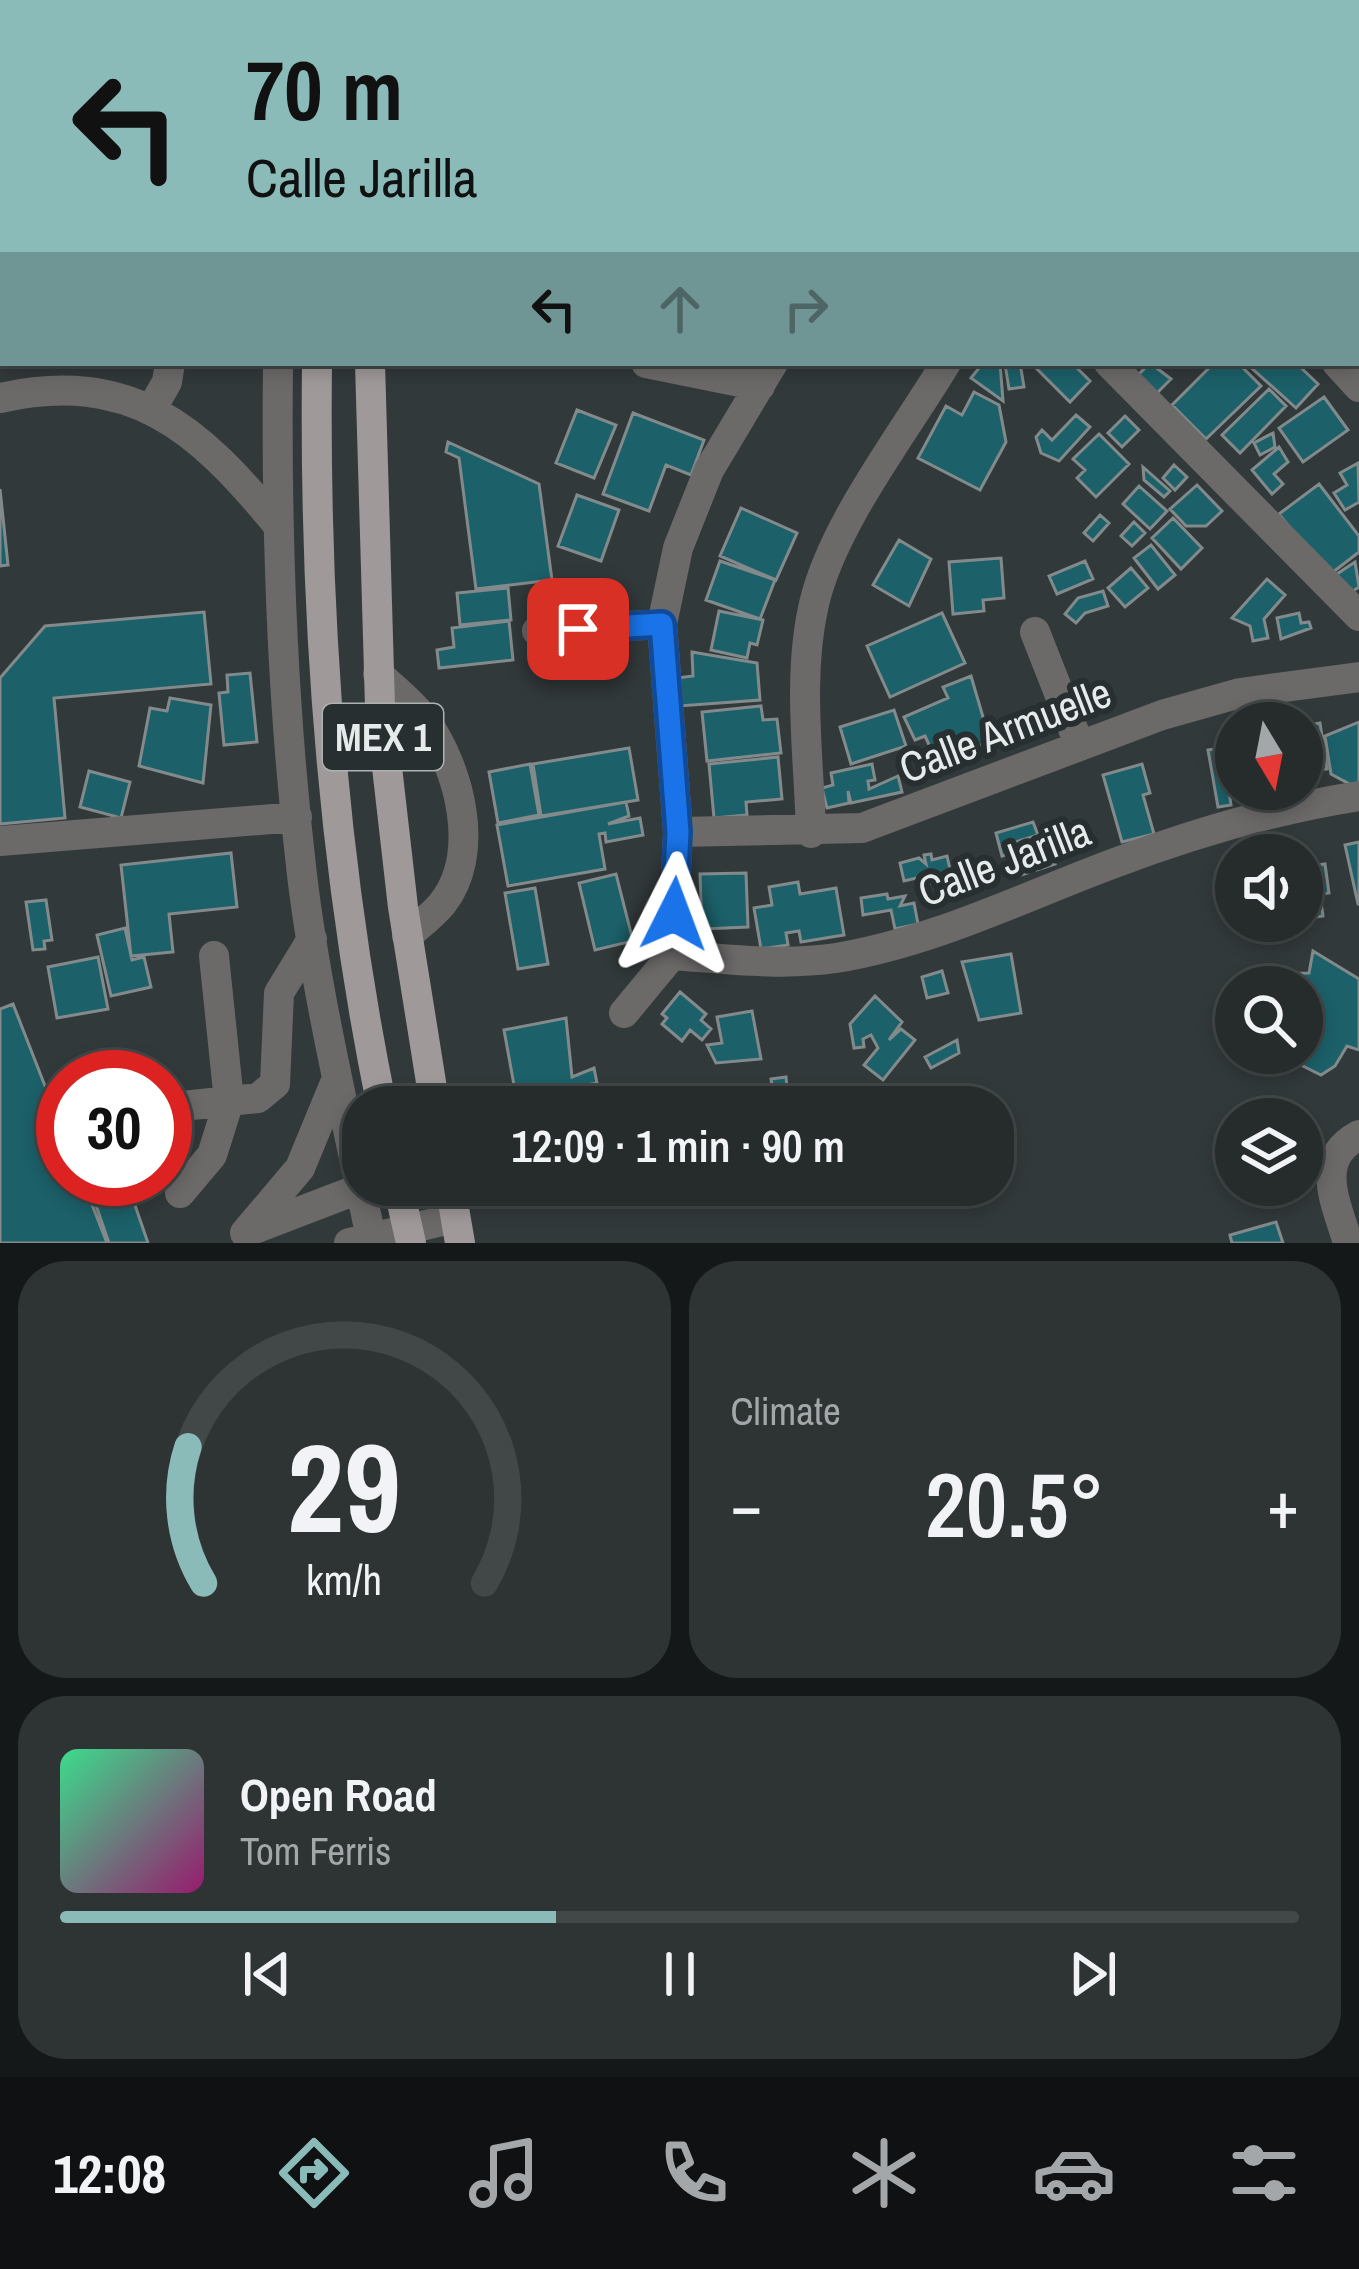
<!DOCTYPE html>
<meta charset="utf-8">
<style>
:root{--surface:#262b2c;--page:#2e3334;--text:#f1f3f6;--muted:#a4a7a9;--line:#424748;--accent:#8bbbb9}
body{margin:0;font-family:"Archivo Narrow",sans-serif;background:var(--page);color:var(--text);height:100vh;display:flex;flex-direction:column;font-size:45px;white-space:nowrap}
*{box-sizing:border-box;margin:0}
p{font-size:39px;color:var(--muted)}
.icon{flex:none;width:66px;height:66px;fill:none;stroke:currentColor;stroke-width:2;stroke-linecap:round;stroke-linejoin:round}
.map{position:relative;height:1243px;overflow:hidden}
.details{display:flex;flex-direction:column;gap:18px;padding:18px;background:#151818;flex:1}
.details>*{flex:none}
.guide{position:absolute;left:0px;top:0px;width:1359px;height:366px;box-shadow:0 6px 18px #0003,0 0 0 3px var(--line);background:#8bbbb9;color:#111;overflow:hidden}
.needle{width:78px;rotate:170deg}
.buttons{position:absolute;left:1215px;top:702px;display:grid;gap:24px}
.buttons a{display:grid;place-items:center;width:108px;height:108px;border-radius:50%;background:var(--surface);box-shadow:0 6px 18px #0003,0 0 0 3px var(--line);font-size:60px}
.speed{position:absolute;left:36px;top:1050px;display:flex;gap:24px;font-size:60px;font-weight:700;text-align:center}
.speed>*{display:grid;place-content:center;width:156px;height:156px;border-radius:50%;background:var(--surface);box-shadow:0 6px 18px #0003,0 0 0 3px var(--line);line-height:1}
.speed .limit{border:18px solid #d22;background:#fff;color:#111}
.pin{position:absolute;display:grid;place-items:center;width:102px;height:102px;color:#fff;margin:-51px;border-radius:24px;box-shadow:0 6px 18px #0006}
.me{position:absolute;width:132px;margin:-66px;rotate:3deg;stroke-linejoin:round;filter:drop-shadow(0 0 9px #0008)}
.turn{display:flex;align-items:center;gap:42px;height:252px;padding:0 48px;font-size:54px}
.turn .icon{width:156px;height:156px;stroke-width:2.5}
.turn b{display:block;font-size:84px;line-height:102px}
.lanes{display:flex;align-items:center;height:114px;padding:0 48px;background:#0003;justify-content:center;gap:60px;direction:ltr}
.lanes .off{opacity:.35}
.big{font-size:90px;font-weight:600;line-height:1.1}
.details .tile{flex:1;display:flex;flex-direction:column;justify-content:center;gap:18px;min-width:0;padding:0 42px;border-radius:48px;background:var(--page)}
.details .dial{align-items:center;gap:0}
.dial svg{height:312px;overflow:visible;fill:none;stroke:var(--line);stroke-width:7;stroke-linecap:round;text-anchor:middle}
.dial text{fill:var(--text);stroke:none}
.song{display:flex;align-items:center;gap:36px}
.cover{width:144px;height:144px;border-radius:18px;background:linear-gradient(135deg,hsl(150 70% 55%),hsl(320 70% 35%))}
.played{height:12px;border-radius:6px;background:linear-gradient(90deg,var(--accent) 40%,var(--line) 40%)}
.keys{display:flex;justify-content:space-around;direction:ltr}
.heat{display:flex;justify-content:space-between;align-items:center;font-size:66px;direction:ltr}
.details .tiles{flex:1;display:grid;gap:18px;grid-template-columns:1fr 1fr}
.tile:last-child{grid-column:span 2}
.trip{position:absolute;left:342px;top:1086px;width:672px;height:120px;border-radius:48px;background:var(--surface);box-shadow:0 6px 18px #0003,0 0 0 3px var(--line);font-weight:600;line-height:120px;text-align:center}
.menu{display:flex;height:192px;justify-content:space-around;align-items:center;background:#0f1112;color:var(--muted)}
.menu .icon{width:84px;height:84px}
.menu .current{color:var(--accent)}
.menu b{font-size:54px;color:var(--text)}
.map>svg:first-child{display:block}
.building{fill:#1c6069;stroke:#828a8b;stroke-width:3}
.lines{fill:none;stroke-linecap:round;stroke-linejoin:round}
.minor{stroke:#6c6969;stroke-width:30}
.major{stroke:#a09999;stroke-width:30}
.route-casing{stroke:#114b97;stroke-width:30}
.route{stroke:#1a73e8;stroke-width:21}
.labels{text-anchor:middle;stroke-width:12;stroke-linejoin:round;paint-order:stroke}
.shield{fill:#282f30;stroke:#adb2b3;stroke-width:3}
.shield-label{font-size:39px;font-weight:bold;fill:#e6eaeb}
.street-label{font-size:42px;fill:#e6eaeb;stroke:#282f30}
</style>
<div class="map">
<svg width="1359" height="1243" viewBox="0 0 1359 1243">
<rect width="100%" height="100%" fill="#32393a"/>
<path class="building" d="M14,0H235L14,3Z
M655,0H751L753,2L652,3Z
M1054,0H1205L1050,3Z
M983,363H1000L1003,401L971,378Z
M1020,363L1024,387L1009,389L1005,364Z
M1031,363H1072L1090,381L1070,402Z
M1150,363L1171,379L1153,397L1134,379Z
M1214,363H1238L1261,386L1206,439L1172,405Z
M1246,363H1296L1318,384L1296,408Z
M1269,389L1286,406L1240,453L1222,435Z
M974,392L999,405L1006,442L980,490L918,458L946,406L962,415Z
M1324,397L1348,430L1303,462L1279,428Z
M577,410L616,425L594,478L556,463Z
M633,413L704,440L691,475L666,465L649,511L603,494Z
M1076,415L1090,427L1059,461L1041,453L1036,437L1042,430L1052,440Z
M1125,416L1139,430L1122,447L1108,433Z
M1273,433L1275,447L1260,455L1254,443Z
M1099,434L1129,464L1096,497L1077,478L1085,470L1073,459Z
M448,442L539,484L552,580L476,589L459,458L446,452Z
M1279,447L1288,462L1274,474L1283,484L1272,494L1252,470Z
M1358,463L1359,502L1345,510L1334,493L1347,485L1340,473Z
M1174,465L1187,477L1175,490L1163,478Z
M1143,467L1170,491L1164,497L1144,480Z
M1319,484L1359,536V552L1328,576L1279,514Z
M1197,485L1222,511L1206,526H1186L1170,509Z
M1139,486L1167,511L1150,529L1123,504Z
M0,489L8,565L0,566Z
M577,495L619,510L601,561L558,546Z
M741,508L797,533L776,580L720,556Z
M1100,515L1109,523L1093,541L1084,533Z
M1173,518L1202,548L1181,569L1152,538Z
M1134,522L1145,533L1132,546L1121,536Z
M899,540L931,559L909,606L873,585Z
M1151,545L1175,575L1158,589L1134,558Z
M1001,558L1004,598L983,600L984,611L953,614L949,562Z
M720,561L775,580L760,619L706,600Z
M1085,561L1093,579L1057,594L1049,576Z
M1355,562L1359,587L1347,595L1334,576Z
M1131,568L1148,588L1125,607L1108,588Z
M1267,579L1285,595L1264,619L1268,638L1253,641L1250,626L1232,618Z
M508,588L511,620L460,625L457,593Z
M1103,591L1108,606L1085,613L1076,623L1065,614L1078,598Z
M719,611L763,620L757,645L750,643L747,658L711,650Z
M204,612L211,684L54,698L65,818L0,824V678L45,626Z
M942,613L965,663L890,697L867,646Z
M1299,613L1301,623L1309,622L1311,628L1281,639L1277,618Z
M509,621L513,660L439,668L437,650L454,647L452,628Z
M692,652L757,663L760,700L679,706L677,678L693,676Z
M250,673L257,742L224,745L219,693L228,692L227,675Z
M971,676L990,741L951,758L944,744L931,749L925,736L915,740L904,717L948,698L943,687Z
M170,698L211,705L203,783L139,766L150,708L167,711Z
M761,706L763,720L777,719L781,753L707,761L702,712Z
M894,710L906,746L851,764L840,727Z
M1359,722V785L1357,788L1331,774L1325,736Z
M1320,723L1327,769L1302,772V726Z
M1228,747L1230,759L1236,758V782L1228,784L1231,805L1218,807L1208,750Z
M629,748L638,800L541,816L533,764Z
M778,757L782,799L746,802L747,815L714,818L709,764Z
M530,764L539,815L498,823L489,772Z
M872,764L875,780L868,781L869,789L898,776L902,792L851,803L848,791L849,803L827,808L822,788L833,785L831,773Z
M1142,764L1150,793L1143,795L1154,834L1122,842L1103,775Z
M89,771L130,782L121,818L80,807Z
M626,802L629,816L608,824L640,818L643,835L606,842L605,833L599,834L605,869L508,886L497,825Z
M1033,822L1038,835L1009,844L1012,853L1002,856L996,833Z
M1359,842V904H1358L1345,845Z
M1049,844L1055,864L1015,877L1010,861L1031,860L1029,855H1042L1040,847Z
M231,853L237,907L169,914L173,952L131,956L121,865Z
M931,854L932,860L947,856L952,878L927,884L925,876L904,881L900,863L919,858L926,864L924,855Z
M1325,864L1329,893L1320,894L1323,916L1302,919V867Z
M746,873L748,927L702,929L700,874Z
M616,874L633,941L595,950L579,883Z
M798,882L800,894L836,888L844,935L801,942L799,931L786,933L788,945L761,949L754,908L772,905L769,887Z
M535,888L548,964L518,969L505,893Z
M887,894L888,899L905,896L900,906L914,903L918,924L895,929L891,910L863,915L861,898Z
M46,900L52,940L44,941L45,949L33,950L26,902Z
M125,928L132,960L144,957L151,987L111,996L97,935Z
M1313,951L1359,979V1050L1347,1046L1335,1066L1321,1075L1277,1053H1302V987H1272L1268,974L1309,973Z
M1011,954L1021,1013L979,1020L962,962Z
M98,957L108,1009L57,1018L48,967Z
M942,971L948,993L927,998L922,977Z
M680,992L706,1014L701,1020L711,1029L702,1040L690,1030L682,1041L662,1024L667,1018L662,1014Z
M875,996L902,1022L889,1040L901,1029L915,1040L883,1080L864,1065L878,1048L871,1035L863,1039L864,1047L854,1048L850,1024Z
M13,1004L63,1132V1179H82L107,1243H0V1009Z
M752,1011L761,1059L716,1063L707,1045L722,1043L717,1017Z
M566,1018L572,1077L594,1068L597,1083L583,1086L586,1100L518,1107L504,1030Z
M957,1040L959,1053L931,1068L925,1057Z
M786,1077L789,1107H750L749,1094L773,1091L771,1079Z
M87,1179H126L148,1243H109Z
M1276,1222L1283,1243H1232L1230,1235Z"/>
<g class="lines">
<path class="minor" d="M634,0L636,3
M991,0L994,3
M1247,0L1250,3
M1334,0L1335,3
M256,3V0
M288,3V0
M456,3V0
M599,3V0
M1356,23H1359
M0,352L3,351
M278,363C276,534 282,705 302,875C317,999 347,1120 372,1243
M646,363L760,386
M1109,363L1359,616
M1337,363L1359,387
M0,398C131,369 198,428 276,523
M152,408L167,382L170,363
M537,631L662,624
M1035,632L1079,744
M378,674C393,688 413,703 425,720C460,769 482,854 442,904C432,916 418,926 407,936
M678,832L862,828L1162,715L1240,693L1359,677
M811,833C809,758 797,677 814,604C832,525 904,433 946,363
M0,841L297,817
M672,955L678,832L662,624L678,548L709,470L773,363
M624,1013L672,955C726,959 782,966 836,958C933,942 1021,898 1112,864C1191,834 1276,809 1359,796
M165,1108L229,1101L214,956
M180,1193L212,1155L229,1101L258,1098L275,1084L279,993L312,939
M257,1228L369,1185
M245,1233L300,1168L335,1083
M349,1243L455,1218
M1348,1243C1336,1202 1313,1160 1359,1135"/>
<path class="major" d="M335,3V0
M389,3L390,0
M317,363C314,610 332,864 382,1107
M370,363L380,706L403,907L435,1107
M398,1185L411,1243
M450,1185L460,1243"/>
</g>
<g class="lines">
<defs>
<path id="route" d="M578,629L662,624L678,832L674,914"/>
</defs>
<use href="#route" class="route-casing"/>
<use href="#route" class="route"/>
</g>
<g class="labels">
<rect class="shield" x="323" y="704" width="120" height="66" rx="9"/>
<g class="shield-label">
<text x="383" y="751">MEX 1</text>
</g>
<g class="street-label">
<text transform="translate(1005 730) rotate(-21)" y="15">Calle Armuelle</text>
<text transform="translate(1004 861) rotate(-21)" y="15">Calle Jarilla</text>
</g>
</g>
</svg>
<div class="buttons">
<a><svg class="needle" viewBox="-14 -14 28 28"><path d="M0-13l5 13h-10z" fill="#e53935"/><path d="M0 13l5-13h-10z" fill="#a4a7a9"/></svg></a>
<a><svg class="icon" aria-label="sound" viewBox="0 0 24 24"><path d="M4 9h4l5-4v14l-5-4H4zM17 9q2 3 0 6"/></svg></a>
<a><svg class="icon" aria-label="search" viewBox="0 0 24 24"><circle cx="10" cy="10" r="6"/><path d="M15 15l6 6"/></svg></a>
<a><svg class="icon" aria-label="layers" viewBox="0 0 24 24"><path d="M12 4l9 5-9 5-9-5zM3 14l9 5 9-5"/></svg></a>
</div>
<div class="speed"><div class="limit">30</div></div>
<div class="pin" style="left:578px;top:629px;background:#d93025"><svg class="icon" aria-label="arrive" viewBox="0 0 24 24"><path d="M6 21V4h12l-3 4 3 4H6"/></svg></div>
<svg class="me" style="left:674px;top:914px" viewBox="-20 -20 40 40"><path d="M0-17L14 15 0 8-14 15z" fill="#1a73e8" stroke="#fff" stroke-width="4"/></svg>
<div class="trip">12:09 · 1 min · 90 m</div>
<div class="guide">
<div class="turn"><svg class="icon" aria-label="left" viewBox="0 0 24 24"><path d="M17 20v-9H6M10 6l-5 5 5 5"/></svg><div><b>70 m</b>Calle Jarilla</div></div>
<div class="lanes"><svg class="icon" aria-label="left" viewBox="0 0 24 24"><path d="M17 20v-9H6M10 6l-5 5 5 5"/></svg><svg class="icon off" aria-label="ahead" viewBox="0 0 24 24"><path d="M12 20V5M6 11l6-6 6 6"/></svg><svg class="icon off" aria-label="right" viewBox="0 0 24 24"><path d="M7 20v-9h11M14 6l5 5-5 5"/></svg></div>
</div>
</div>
<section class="details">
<div class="tiles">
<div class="tile dial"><svg viewBox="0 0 100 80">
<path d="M14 69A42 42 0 1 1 86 69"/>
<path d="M14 69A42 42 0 0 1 10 34" stroke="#8bbbb9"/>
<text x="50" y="56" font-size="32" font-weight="700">29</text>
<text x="50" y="72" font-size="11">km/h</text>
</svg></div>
<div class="tile"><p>Climate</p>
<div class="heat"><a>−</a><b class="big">20.5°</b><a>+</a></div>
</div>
<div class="tile">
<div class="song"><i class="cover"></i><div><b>Open Road</b><p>Tom Ferris</p></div></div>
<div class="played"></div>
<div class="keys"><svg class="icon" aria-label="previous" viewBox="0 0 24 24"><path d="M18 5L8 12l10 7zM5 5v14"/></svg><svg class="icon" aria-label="pause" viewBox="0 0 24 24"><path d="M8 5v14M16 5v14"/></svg><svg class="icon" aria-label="next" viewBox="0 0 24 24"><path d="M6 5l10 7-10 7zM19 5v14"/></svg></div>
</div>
</div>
</section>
<nav class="menu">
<b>12:08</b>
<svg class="icon current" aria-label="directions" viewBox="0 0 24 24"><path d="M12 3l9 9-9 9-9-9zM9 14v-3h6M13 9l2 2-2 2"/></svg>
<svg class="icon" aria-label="music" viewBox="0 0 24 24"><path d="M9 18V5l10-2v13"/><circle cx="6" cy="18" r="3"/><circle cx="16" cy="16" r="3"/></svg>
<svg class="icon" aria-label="phone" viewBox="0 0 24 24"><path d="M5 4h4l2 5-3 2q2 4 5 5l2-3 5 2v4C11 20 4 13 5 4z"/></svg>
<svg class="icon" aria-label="climate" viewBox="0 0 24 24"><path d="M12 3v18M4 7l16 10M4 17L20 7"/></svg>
<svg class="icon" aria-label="car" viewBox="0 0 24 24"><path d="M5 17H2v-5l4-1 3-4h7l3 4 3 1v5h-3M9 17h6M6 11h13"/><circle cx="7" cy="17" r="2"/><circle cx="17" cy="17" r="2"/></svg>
<svg class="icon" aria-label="filters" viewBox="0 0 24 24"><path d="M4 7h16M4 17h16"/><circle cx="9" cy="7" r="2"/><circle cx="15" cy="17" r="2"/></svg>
</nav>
